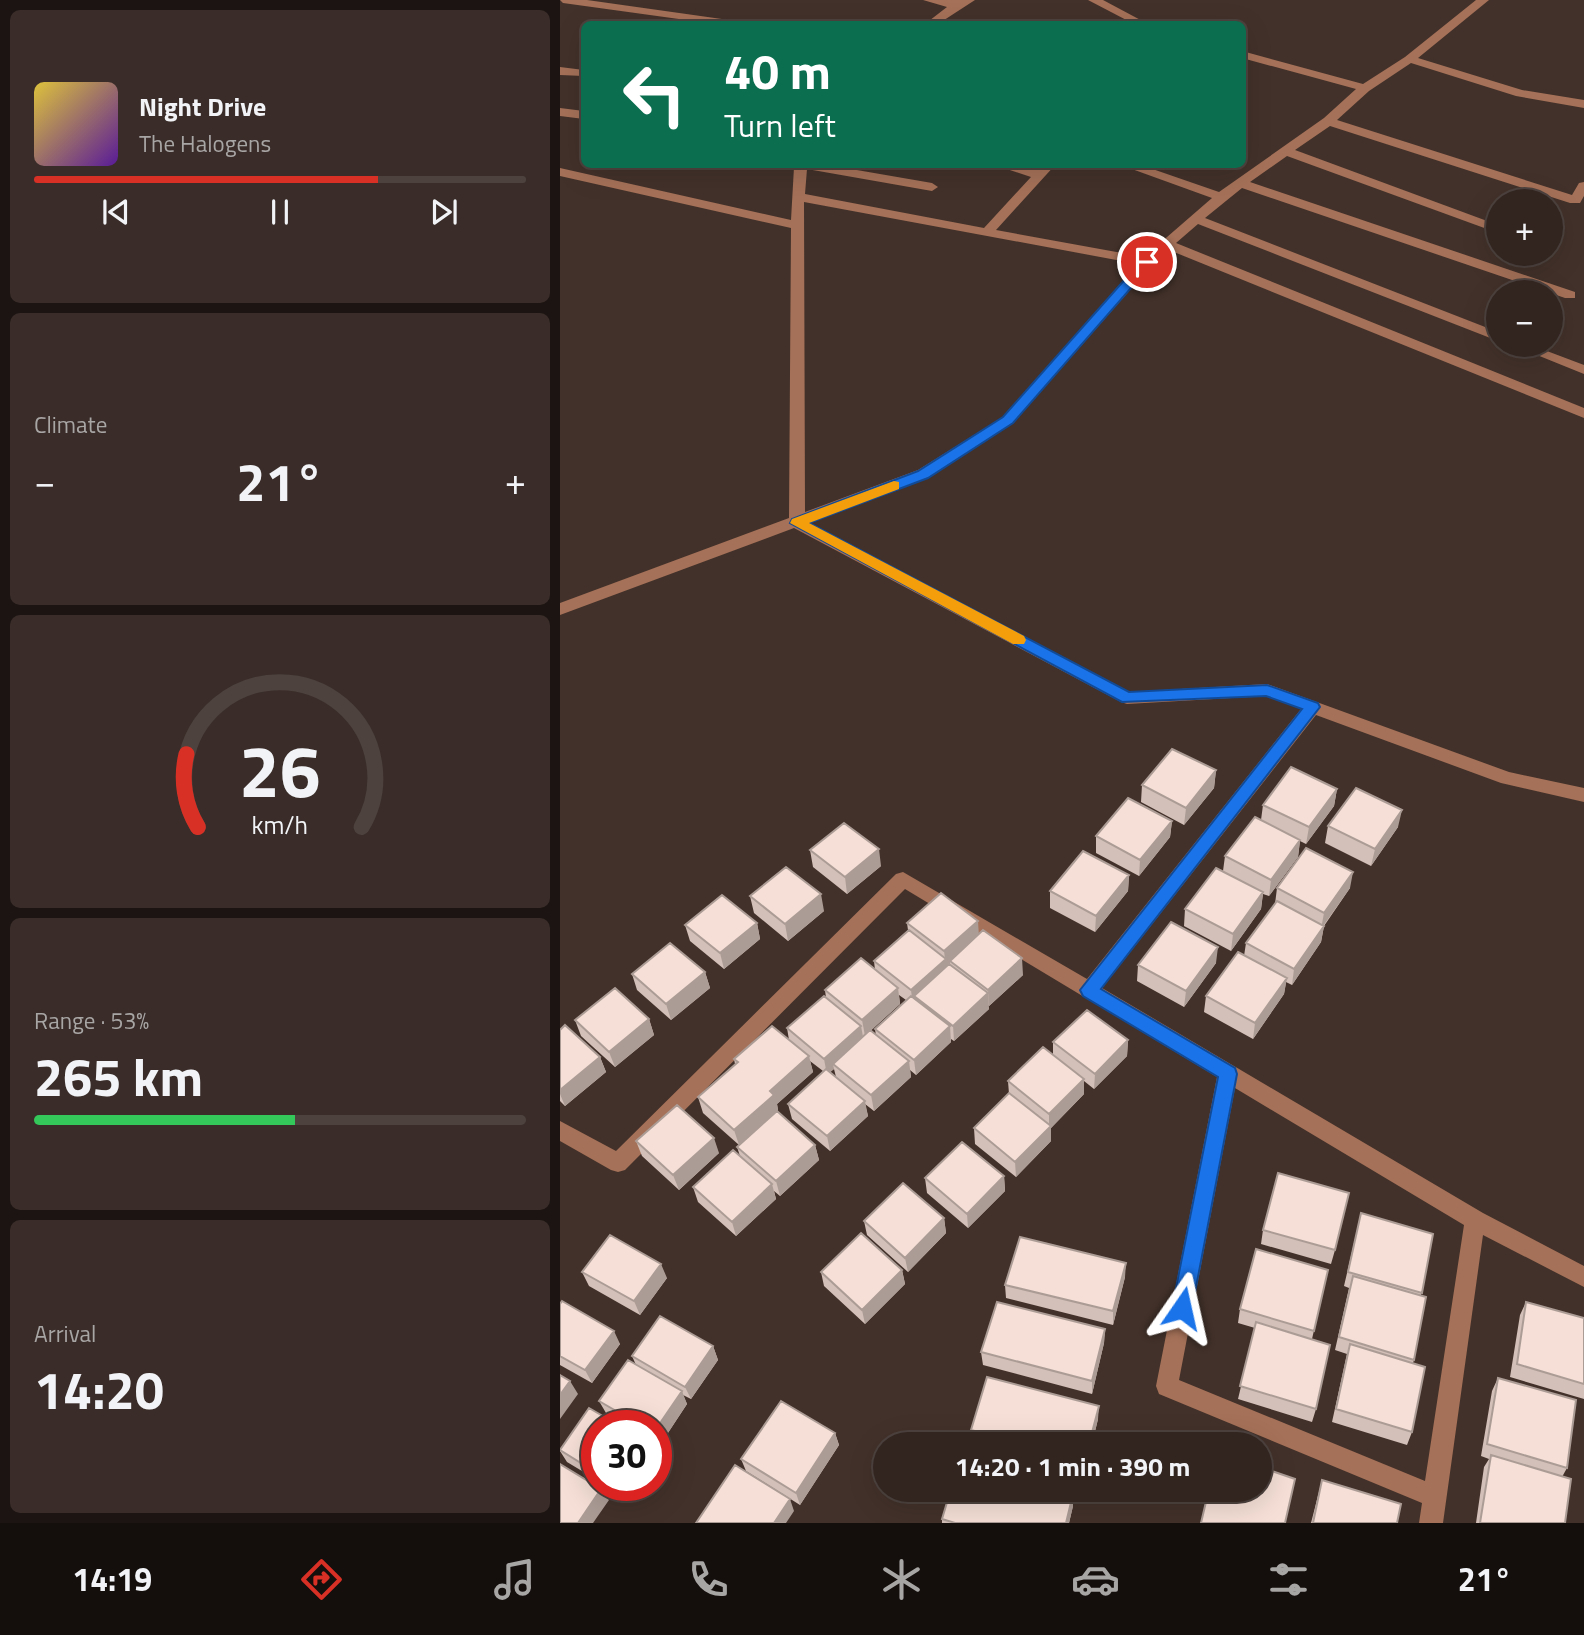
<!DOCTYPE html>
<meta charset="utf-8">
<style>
:root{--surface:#322520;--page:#3a2d29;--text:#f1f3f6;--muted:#a8a5a5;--line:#4d423e;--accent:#d93025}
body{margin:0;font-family:"Titillium Web",sans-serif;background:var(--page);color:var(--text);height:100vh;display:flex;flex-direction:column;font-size:26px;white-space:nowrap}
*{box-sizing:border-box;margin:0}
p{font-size:23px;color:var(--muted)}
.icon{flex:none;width:38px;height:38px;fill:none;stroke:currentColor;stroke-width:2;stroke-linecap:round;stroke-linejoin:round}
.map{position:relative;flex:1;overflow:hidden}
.sheet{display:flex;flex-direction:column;gap:10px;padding:10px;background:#1c1412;width:560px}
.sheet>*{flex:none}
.top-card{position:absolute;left:21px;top:21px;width:665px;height:147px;border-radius:10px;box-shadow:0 7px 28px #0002,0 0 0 2px var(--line);background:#0b6e4f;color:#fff;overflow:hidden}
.controls{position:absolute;left:926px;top:189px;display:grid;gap:14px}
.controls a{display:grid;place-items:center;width:77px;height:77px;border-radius:50%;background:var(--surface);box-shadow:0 7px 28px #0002,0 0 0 2px var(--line);font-size:35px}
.speed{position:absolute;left:21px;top:1410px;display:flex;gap:14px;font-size:35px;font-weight:700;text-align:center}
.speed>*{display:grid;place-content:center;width:91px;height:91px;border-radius:50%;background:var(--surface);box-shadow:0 7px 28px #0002,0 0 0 2px var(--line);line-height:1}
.speed .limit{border:10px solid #d22;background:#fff;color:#111}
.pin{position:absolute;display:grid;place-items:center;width:60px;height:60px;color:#fff;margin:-30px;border:4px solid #fff;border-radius:50%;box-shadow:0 2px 7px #0007}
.me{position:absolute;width:77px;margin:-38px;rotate:11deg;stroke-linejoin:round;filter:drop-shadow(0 0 5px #0008)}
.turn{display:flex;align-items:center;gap:24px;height:147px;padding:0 28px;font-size:32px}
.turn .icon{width:91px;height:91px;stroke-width:2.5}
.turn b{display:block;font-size:49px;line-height:60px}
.big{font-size:52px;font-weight:700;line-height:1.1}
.sheet .tile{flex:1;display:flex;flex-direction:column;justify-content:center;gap:10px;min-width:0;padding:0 24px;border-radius:10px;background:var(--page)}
.sheet .dial{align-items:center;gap:0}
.dial svg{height:182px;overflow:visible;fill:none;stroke:var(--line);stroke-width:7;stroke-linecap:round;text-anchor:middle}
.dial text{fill:var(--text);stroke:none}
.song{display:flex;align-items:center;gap:21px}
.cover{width:84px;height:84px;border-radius:10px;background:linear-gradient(135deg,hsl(50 70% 55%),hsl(270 70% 35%))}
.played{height:7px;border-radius:4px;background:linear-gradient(90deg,var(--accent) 70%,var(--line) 70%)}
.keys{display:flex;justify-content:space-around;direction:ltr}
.heat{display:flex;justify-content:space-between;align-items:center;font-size:38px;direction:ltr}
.charge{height:10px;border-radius:5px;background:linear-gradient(90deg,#34c759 53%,var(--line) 0)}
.trip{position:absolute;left:313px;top:1432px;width:399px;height:70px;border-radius:35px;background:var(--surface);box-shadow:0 7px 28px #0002,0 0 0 2px var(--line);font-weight:700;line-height:70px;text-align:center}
.menu{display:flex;height:112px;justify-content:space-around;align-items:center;background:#140f0d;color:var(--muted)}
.menu .icon{width:49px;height:49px}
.menu .active{color:var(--accent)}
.menu b{font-size:32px;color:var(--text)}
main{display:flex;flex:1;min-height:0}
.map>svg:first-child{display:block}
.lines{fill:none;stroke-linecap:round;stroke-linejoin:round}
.minor{fill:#a57158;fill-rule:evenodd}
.wall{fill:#d3c0b8;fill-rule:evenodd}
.shaded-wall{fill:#ac9c96}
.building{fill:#f5dfd6;stroke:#ac9c96;stroke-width:2}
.route{fill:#1a73e8;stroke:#114b97;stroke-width:2}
.slow{fill:#f59e0b}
</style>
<main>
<section class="sheet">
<div class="tile">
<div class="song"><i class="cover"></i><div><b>Night Drive</b><p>The Halogens</p></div></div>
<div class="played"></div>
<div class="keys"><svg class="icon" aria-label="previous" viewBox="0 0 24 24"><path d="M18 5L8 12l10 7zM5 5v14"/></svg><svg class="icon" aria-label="pause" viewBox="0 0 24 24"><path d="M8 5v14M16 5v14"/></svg><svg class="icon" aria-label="next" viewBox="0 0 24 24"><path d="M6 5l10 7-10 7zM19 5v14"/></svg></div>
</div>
<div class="tile"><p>Climate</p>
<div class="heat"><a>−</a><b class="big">21°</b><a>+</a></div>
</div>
<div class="tile dial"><svg viewBox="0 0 100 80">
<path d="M14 69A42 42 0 1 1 86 69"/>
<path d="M14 69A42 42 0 0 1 9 37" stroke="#d93025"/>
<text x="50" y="56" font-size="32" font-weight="700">26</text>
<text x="50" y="72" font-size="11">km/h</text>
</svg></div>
<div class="tile"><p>Range · 53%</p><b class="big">265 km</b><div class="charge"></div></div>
<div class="tile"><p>Arrival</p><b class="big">14:20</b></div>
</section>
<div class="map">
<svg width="1024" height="1523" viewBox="0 0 1024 1523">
<rect width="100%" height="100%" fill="#42312a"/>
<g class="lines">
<path class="minor" d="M0,0H27L176,21L182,24H155L3,3Z
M363,0H415L378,24H365L387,7Z
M528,0H543L588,24H574Z
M916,0H929L858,58L962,90L1024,100V108L956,96L851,63L809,91L777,120L1012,195L1019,183L1024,182V196L1020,203H1010L770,126L735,150L938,225V233L727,156L690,182L1015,292V298H1005L682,188L645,218L938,332V341L638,224L616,243L1024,408V418L609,250L592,265L453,423L368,478L248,522L569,692L707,684L949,772L1024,788V802L941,783L756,715L542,988L923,1213L1024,1266V1287L923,1235L883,1523H859L862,1503L599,1394L596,1386L657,1077L345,889L65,1170L58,1172L51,1170L0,1141V1121L56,1151L336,874L343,872L527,979L741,709L706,696L567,704L561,702L234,528L0,615V603L229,518L231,228L0,176V168L231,220L234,167L231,164H262L372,183L378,187L372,191L247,169L245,194L424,228L471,177L432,164H455L477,170L483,164H496L436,230L584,257L652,198L558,164H578L659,192L764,118L796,89L682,58V51L803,84L845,57ZM244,202L578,264L443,417L358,470L245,512ZM675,1088L904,1225L865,1481L619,1380Z
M0,67L24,70V76L0,75Z
M0,108L24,111V119L0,116Z
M952,345H971L1024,365V374Z"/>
</g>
<path class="wall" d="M656,770L654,788L624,825L581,802L582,785Z
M777,789L774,806L746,844L740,841L738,857L709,896L703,894L701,909L671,951L624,926L625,909L663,871L665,856L701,820L703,805Z
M612,821L610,837L579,876L536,853V836Z
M768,826L838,827L811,866L765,843Z
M250,850L321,866L287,894L253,867Z
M569,875L568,891L535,932L490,908V891Z
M717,888H790L764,926L761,942L732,985L726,982L724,994L693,1039L644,1012L646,996L684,956L686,943L715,904Z
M190,896L264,911L228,941L194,913Z
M197,923L200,939L164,969L130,941L125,925Z
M347,923L419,934L463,975L429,1006L428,1005L429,1009L394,1041L391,1039V1042L356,1075L350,1070L351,1077L314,1111L305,1104L308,1116L270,1151L232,1119L228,1104L263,1071L250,1061L253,1072L217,1104L218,1110L217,1111L255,1145L259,1160L220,1196L214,1191L216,1199L176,1236L138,1202L133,1187L180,1156L177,1147L179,1145L143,1113L138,1097L175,1064L174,1059L229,1040L227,1028L266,998L265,990L315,970L314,961L348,930ZM339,995L346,1000L315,1029L316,1036L310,1031L340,1004ZM274,1069L276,1077L270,1072Z
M656,963L624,1007L577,981L578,965Z
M145,972L150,988L111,1020L77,990L72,974Z
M89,1019L94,1035L55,1067L21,1036L15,1020Z
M0,1030L40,1057L46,1072L5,1106L0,1101Z
M568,1040L567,1056L534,1089L524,1081V1094L491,1128V1141L456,1177L415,1144L414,1128L449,1094L448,1081L493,1055V1042Z
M76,1141L159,1153L119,1190L82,1156Z
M444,1176L445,1191L408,1228L367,1193L365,1178Z
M801,1213L873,1234L861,1295L854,1360L853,1363L852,1432L847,1445L772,1422L787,1354L775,1350L789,1288L784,1286Z
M384,1218L386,1233L348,1272L307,1235L304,1221Z
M703,1230L775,1250L771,1264L701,1244Z
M342,1270L345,1284L305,1324L264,1286L261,1272Z
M768,1270L752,1339L756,1409L752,1422L678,1399L695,1328L678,1323L680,1309Z
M22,1272L107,1278L80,1315L29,1286Z
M565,1277L553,1325L446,1298L445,1285Z
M966,1302L1024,1318V1399L950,1377L960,1315Z
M0,1304L60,1344L32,1383L0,1365Z
M545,1329L544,1343L532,1394L423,1365L421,1352Z
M153,1346L158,1360L131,1399L123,1395L127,1404L100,1445L96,1443V1426H68L46,1413L39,1401L76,1365L72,1356Z
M938,1378L1007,1468L1002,1477L1005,1523H916L924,1467L929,1459L921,1456L932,1391Z
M538,1419L532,1444H418L413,1443L411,1430Z
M37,1426V1480L7,1462L0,1451Z
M275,1433L279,1445L240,1505L186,1471L181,1459Z
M762,1480L837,1523H751Z
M46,1486H67L61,1495Z
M513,1506L509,1523H382V1519Z"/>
<path class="shaded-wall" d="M656,770L654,788L624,825L626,808Z
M777,789L774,806L746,844L749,827Z
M842,810L838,827L811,866L815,849Z
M612,821L610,837L579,876L580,860Z
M740,840L738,857L709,896L711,880Z
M319,849L321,866L287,894L285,877Z
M793,872L790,888L761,929L764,913Z
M569,875L568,891L535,932L536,916Z
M703,892L701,909L671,951L673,934Z
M261,894L264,911L228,941L225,924Z
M418,921L419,937L390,961V964L354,996L355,1004L353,1006L351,990L385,959L384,951Z
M197,923L200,939L164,969L160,953Z
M764,926L761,942L732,985L734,969Z
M658,947L656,963L624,1007L626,991Z
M462,958L463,975L429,1006L428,990Z
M145,972L150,988L111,1020L106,1004Z
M727,978L724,994L693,1039L695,1023Z
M338,988L340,1004L305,1036L302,1020Z
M428,993L429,1009L394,1041L393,1026Z
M89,1019L94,1035L55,1067L49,1052Z
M301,1026L304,1042L273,1064L274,1069L267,1075L264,1059Z
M390,1026L391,1042L356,1075L354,1060Z
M568,1040L567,1056L534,1089L535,1074Z
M249,1056L253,1072L217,1104L218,1110L179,1145L174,1130L210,1091Z
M40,1057L46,1072L5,1106L0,1094V1090Z
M349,1061L351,1077L314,1111L311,1095Z
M524,1079V1094L491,1128V1141L456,1177L455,1162L489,1128V1114Z
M305,1101L308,1116L270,1151L267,1136Z
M154,1138L159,1153L119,1190L113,1175Z
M255,1145L259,1160L220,1196L216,1181Z
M444,1176L445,1191L408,1228L407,1214Z
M212,1184L216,1199L176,1236L172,1222Z
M384,1218L386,1233L348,1272L345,1258Z
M566,1263L565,1277L553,1325V1311Z
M101,1264L107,1278L80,1315L74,1301Z
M342,1270L345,1284L305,1324L302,1310Z
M545,1329L544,1343L532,1394V1381Z
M54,1331L60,1344L32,1383L25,1370Z
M153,1346L158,1360L131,1399L125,1387Z
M10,1381L18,1394L0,1419V1395Z
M122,1391L127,1404L100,1445L96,1438V1429Z
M539,1406L538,1419L532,1444H529Z
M275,1433L279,1445L240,1505L236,1493Z
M56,1486H67L61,1495Z
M41,1489L49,1500L33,1523H18Z
M513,1494V1506L509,1523H506Z
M230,1499L234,1511L226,1523H214Z"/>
<path class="building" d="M612,749L656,770L626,808L582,785Z
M731,767L777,789L749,827L703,805Z
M796,788L842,810L815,849L768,826Z
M568,798L612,821L580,860L536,836Z
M695,817L740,840L711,880L665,856Z
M284,823L319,849L285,877L250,850Z
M746,848L793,872L764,913L717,888Z
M523,851L569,875L536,916L490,891Z
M226,867L261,894L225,924L190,896Z
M656,868L703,892L673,934L625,909Z
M381,893L418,921L384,951L347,923Z
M162,895L197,923L160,953L125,925Z
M717,901L764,926L734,969L686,943Z
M611,922L658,947L626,991L578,965Z
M349,930L386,959L351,990L314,961Z
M423,930L462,958L428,990L390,961Z
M110,943L145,972L106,1004L72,974Z
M678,952L727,978L695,1023L646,996Z
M301,958L338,988L302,1020L265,990Z
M389,964L428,993L393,1026L354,996Z
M55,988L89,1019L49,1052L15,1020Z
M264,996L301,1026L264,1059L227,1028Z
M351,996L390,1026L354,1060L315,1029Z
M527,1010L568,1040L535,1074L493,1042Z
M5,1025L40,1057L0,1090V1030Z
M212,1026L249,1056L210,1091L214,1095L174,1130L138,1097L178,1062L174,1059Z
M310,1030L349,1061L311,1095L273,1064Z
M483,1047L524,1079L489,1114L448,1081Z
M266,1069L305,1101L267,1136L228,1104Z
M449,1093L491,1126L455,1162L414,1128Z
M117,1105L154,1138L113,1175L76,1141Z
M217,1111L255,1145L216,1181L177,1147Z
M402,1142L444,1176L407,1214L365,1178Z
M173,1150L212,1184L172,1222L133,1187Z
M718,1173L789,1193L775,1250L703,1230Z
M343,1183L384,1218L345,1258L304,1221Z
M801,1213L873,1234L862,1293L788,1272Z
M301,1233L342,1270L302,1310L261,1272Z
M50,1235L101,1264L74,1301L22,1272Z
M460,1237L566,1263L553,1311L445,1285Z
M696,1249L768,1270L754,1331L680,1309Z
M793,1276L866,1297L854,1360L779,1337Z
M2,1301L54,1331L25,1370L0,1356V1304Z
M437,1302L545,1329L532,1381L421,1352Z
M966,1302L1024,1318V1384L957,1364Z
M100,1316L153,1346L125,1387L72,1356Z
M696,1322L770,1345L756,1409L680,1386Z
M790,1344L865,1367L852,1432L776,1409Z
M68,1360L122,1391L96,1429V1426H82L39,1401Z
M0,1375L10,1381L0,1395Z
M427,1377L539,1406L529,1444H463L411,1430Z
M938,1378L1016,1400L1007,1468L927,1444Z
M221,1401L275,1433L236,1493L181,1459Z
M29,1408L60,1426H37V1473L0,1450Z
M931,1455L1011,1479L1005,1523H920Z
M0,1464L41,1489L18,1523H0Z
M175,1465L230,1499L214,1523H136Z
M700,1467L735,1479L725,1523H641L649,1489H700Z
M762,1480L841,1504L837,1523H753Z
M391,1489H495L513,1494L506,1523H395L382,1519Z"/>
<path class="route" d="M587,258L593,262L592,264L453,423L368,478L249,523L569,692L707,685L758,703L760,707L541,989L675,1068L677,1074L632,1308L629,1315L622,1317L615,1315L612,1308L658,1077L523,996L520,990L742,709L706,696L562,702L230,523L232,519L358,471L443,417L583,259Z"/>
<path class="slow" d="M334,481L339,482V489L249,523L464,636L466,640L464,644H453L230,523L232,519Z"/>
</svg>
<div class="controls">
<a>+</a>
<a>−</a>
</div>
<div class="speed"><div class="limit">30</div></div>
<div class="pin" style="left:587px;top:262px;background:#d93025"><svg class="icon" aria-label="arrive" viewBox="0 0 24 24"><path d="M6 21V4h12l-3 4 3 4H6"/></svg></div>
<svg class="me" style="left:622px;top:1308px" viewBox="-20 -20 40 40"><path d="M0-17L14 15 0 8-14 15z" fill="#1a73e8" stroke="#fff" stroke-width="4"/></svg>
<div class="trip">14:20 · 1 min · 390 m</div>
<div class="top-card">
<div class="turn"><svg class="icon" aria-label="left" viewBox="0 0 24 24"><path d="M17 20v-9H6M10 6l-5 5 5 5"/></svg><div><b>40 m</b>Turn left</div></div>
</div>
</div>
</main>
<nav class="menu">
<b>14:19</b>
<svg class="icon active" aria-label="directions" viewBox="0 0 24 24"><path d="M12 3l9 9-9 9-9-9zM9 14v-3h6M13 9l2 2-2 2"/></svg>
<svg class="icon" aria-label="music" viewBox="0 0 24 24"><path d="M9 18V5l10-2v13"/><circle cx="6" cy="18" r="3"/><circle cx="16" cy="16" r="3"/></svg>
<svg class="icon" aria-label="phone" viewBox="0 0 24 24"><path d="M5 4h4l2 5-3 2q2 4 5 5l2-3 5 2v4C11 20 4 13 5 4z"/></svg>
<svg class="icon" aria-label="climate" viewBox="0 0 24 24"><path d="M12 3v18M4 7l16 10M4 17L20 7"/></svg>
<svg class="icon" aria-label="car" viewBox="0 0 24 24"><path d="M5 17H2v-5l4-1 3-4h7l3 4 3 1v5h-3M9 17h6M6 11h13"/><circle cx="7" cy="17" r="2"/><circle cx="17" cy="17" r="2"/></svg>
<svg class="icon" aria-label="filters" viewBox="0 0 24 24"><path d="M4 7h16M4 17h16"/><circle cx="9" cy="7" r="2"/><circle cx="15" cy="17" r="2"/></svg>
<b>21°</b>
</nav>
